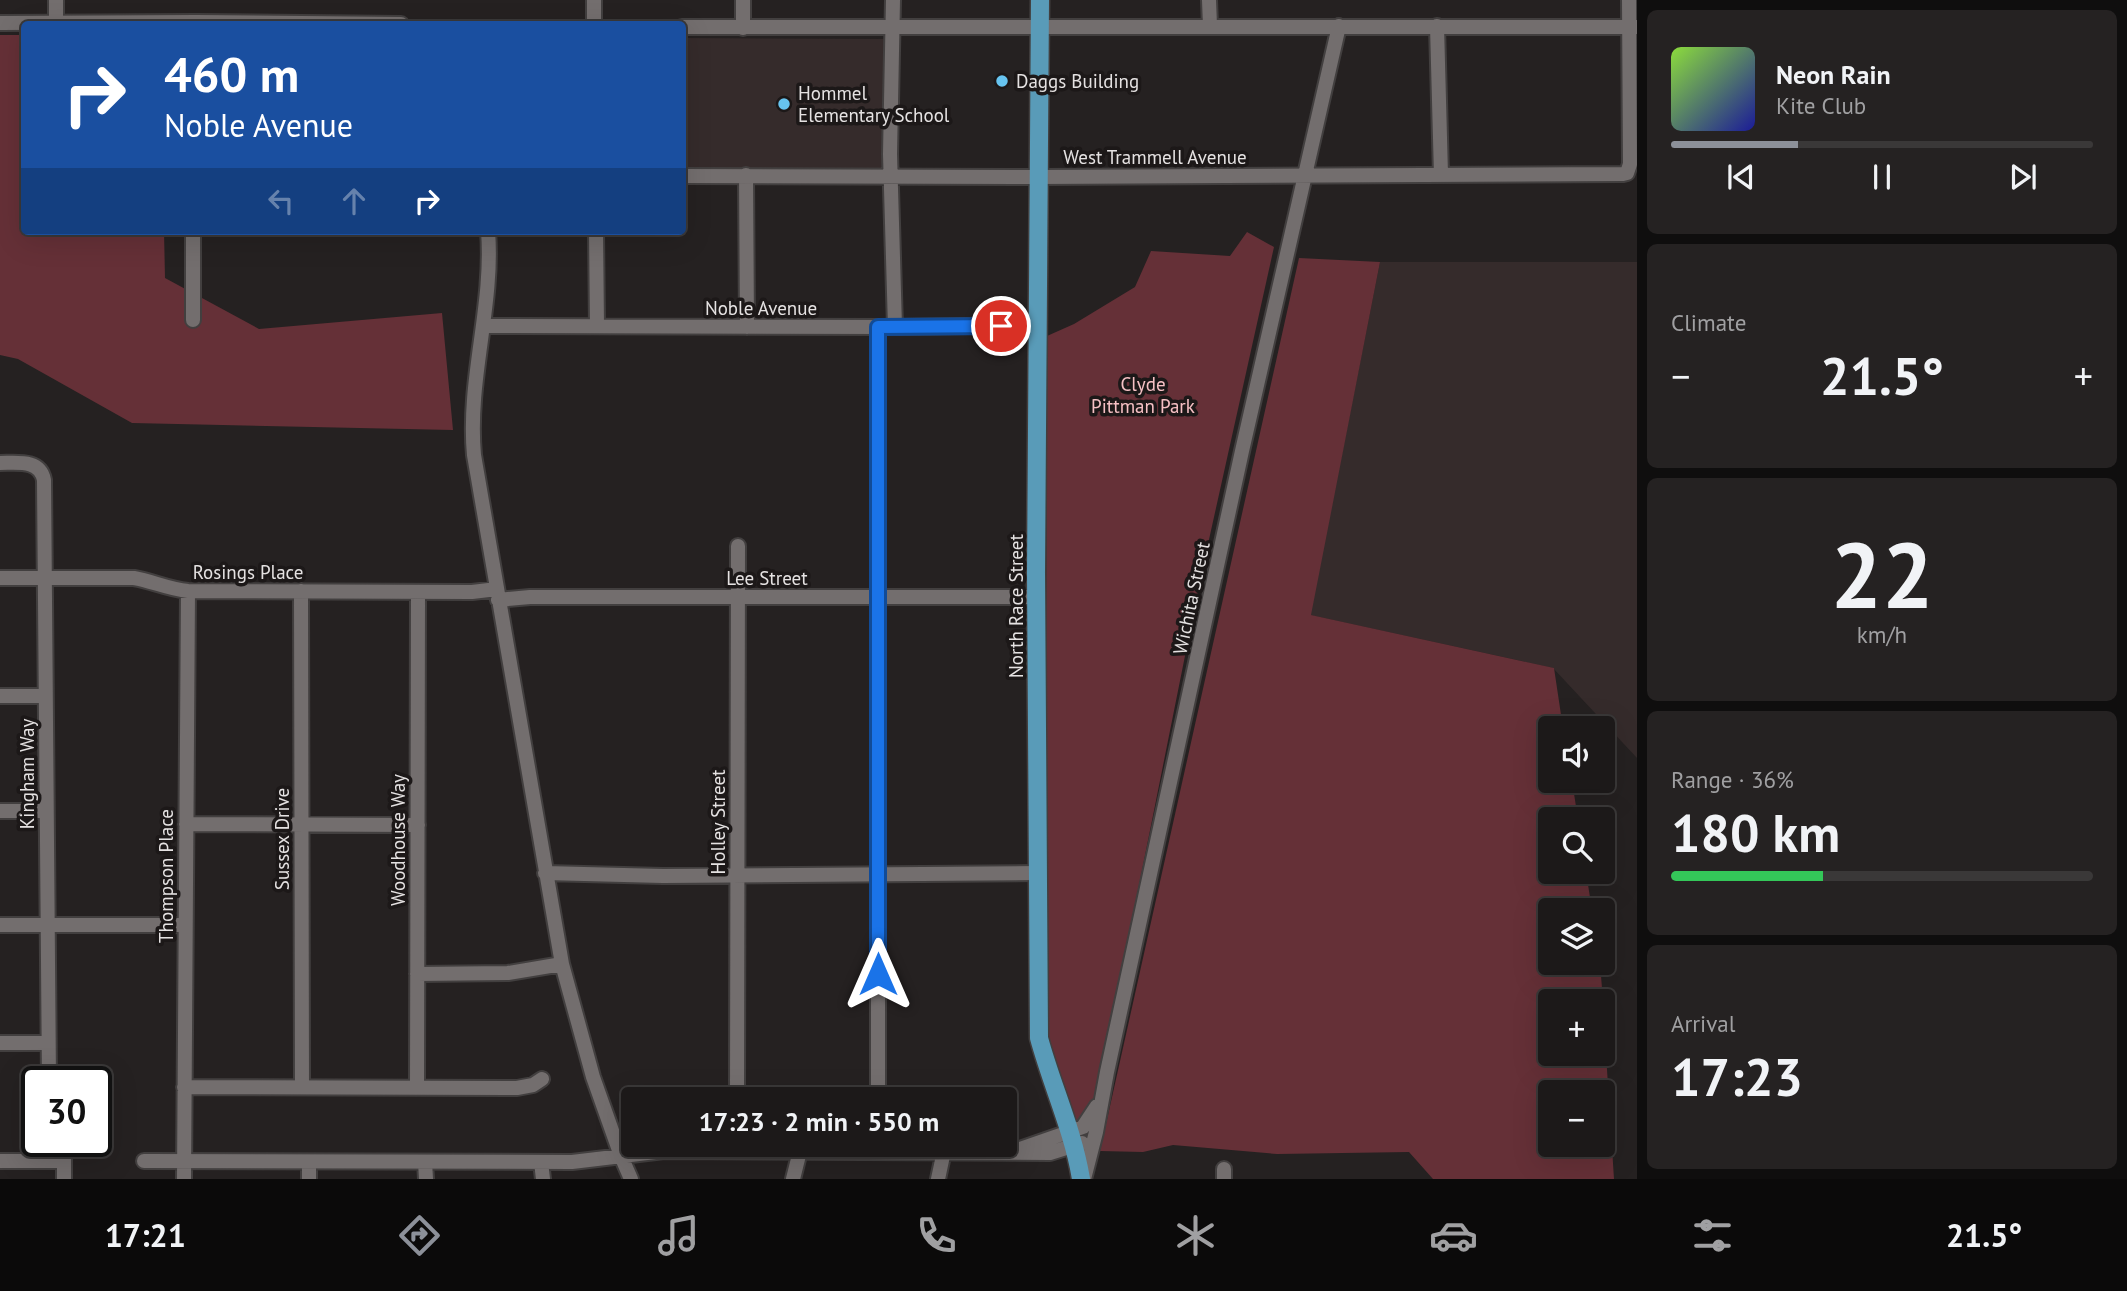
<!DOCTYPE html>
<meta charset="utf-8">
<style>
:root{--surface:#1c1919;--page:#252222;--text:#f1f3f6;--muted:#a0a0a2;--line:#3a3838;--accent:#8c9099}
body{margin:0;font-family:"PT Sans",sans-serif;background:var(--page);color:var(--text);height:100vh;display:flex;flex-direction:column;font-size:26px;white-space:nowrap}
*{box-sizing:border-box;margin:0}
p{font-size:23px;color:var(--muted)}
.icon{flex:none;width:38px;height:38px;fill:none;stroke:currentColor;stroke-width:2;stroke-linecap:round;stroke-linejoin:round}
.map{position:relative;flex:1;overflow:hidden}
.drawer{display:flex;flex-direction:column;gap:10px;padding:10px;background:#0f0e0e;width:490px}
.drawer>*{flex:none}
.top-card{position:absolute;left:21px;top:21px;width:665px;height:214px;border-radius:7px;box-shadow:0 7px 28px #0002,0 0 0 2px var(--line);background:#1a4fa0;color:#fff;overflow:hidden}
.tools{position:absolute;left:1538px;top:716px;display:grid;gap:14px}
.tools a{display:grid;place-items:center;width:77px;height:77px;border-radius:7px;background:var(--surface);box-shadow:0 7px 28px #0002,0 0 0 2px var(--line);font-size:35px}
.speed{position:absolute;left:21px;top:1066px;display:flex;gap:14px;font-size:35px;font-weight:700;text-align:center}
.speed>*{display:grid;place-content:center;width:91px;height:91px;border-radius:50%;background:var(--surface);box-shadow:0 7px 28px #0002,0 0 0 2px var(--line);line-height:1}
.speed .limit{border:4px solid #111;border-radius:10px;background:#fff;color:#111}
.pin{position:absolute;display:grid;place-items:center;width:60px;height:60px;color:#fff;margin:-30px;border:4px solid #fff;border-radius:50%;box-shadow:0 2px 7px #0007}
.me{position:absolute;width:77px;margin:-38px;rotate:0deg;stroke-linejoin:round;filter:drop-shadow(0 0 5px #0008)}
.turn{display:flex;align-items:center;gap:24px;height:147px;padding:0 28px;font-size:32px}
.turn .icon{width:91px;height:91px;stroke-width:2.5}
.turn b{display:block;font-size:49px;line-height:60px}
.lanes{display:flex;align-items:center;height:66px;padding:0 28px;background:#0003;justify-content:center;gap:35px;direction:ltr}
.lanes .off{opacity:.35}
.big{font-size:52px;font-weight:600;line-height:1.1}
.drawer .tile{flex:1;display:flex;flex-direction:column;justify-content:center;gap:10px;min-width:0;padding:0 24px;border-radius:10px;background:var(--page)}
.drawer .dial{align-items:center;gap:0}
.dial b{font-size:91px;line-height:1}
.song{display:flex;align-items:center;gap:21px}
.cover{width:84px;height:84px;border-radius:10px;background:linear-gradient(135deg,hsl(90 70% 55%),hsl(240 70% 35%))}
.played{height:7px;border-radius:4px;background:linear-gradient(90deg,var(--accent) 30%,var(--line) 30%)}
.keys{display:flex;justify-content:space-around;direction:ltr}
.heat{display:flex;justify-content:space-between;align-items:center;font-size:38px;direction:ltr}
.charge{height:10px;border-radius:5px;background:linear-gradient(90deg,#34c759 36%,var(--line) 0)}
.trip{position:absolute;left:621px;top:1087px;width:396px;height:70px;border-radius:7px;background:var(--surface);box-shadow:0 7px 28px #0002,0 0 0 2px var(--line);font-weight:600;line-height:70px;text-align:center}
.tab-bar{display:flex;height:112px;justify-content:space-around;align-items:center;background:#0b0a0a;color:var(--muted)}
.tab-bar .icon{width:49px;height:49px}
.tab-bar .selected{color:var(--accent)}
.tab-bar b{font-size:32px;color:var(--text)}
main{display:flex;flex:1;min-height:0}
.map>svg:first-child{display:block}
.built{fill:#352b2b}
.green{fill:#653037;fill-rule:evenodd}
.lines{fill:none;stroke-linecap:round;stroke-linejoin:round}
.minor-casing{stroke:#423f3f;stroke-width:18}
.major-casing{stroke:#423f3f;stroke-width:21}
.minor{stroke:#736e6e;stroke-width:14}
.major{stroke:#599bb8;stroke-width:18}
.route-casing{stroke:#114b97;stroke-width:18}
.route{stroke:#1a73e8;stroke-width:12}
.poi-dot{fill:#67c4f0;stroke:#1c1818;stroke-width:2.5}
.labels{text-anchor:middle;stroke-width:7;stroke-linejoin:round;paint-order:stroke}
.poi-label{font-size:19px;fill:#e5e2e2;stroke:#1c1818;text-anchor:start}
.street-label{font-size:19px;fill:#e5e2e2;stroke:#1c1818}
.park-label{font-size:19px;fill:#f6c0c4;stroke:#1c1818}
</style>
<main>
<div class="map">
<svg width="1637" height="1179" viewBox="0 0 1637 1179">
<rect width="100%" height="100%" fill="#252121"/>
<path class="built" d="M683,38L885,39V169H683Z
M1380,262H1637V758L1553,668L1310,615Z"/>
<path class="green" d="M0,35H24V231H164L165,278L259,329L442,313L453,430L132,423L18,359L0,355Z
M1247,232L1274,247L1202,571L1096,1100L1085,1119L1077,1122L1074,1120L1045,1030L1047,336L1074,324L1135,287L1151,251L1230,256Z
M1299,258L1380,262L1311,615L1554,668L1563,728H1550V780L1572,781L1578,819H1550V872H1586L1592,910H1550V962L1600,963L1603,1001H1550V1054H1603V1007L1614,1179H1433L1409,1152L1277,1154L1173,1145L1143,1152L1100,1151ZM1603,1092V1144H1550V1092Z"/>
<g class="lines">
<defs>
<path id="minor" d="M743,0V28
M893,0L890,154L895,327
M1209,0L1210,26
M0,23L196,22L401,24
M56,24V0
M594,24V0
M1437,26L1441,175
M682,27H1637
M746,175L747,327
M682,176L1038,177L1623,174L1627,173L1630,164L1629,0
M488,231C494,306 467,379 474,455L562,964L593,1077L621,1156L631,1179
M596,231L597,326
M193,320V231
M483,326L895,327L1039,325
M0,463C17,463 40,459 44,480L49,1082
M0,578H134C152,581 168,589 188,591L472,592L497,589
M301,591L302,1087
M498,600L530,597H1036
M0,696H45
M0,811H46
M186,824L418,825
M545,873L663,876L1036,873
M0,925H185
M417,974L508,973L562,964
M0,1043H47
M184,1087L517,1088L533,1085L542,1079
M417,1088L418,592
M737,1099L738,546
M878,1099V327
M64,1141V1179
M1014,1151L1083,1127L1097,1106
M0,1161H64
M144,1161L572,1162L664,1151L1050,1153L1082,1143
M309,1162V1179
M425,1162L426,1179
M541,1162L543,1179
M184,1179L188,591
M793,1179L800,1151
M938,1179L944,1151
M1084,1179L1096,1132L1107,1072L1242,451L1339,26
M1224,1179V1169"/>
<path id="major" d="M1040,0L1036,573L1039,1038C1052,1086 1073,1130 1081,1179"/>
</defs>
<use href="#minor" class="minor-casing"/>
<use href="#major" class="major-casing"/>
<use href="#minor" class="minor"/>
<use href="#major" class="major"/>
</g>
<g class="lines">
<defs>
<path id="route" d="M878,974V327L1001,326"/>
</defs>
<use href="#route" class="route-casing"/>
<use href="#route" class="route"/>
</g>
<g class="poi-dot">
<circle cx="1002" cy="81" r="7"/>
<circle cx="784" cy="104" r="7"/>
</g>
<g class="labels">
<g class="poi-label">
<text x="1016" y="88">Daggs Building</text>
<text x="798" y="100">Hommel<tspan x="798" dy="22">Elementary School</tspan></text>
</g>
<g class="street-label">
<text x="1155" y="164">West Trammell Avenue</text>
<text x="761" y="315">Noble Avenue</text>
<text x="248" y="579">Rosings Place</text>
<text x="767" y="585">Lee Street</text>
<text transform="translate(1191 598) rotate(-78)" y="7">Wichita Street</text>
<text transform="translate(1016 606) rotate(-90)" y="7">North Race Street</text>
<text transform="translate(27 774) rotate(-90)" y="7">Kingham Way</text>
<text transform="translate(718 822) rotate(-90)" y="7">Holley Street</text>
<text transform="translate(282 839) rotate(-90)" y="7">Sussex Drive</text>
<text transform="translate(398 840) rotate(-90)" y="7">Woodhouse Way</text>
<text transform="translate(166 876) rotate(-90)" y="7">Thompson Place</text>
</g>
<g class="park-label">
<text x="1143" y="391">Clyde<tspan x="1143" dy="22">Pittman Park</tspan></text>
</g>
</g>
</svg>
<div class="tools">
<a><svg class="icon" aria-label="sound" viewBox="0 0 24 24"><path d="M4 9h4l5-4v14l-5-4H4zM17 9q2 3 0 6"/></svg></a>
<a><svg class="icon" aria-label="search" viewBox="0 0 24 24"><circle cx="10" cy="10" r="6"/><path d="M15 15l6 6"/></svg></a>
<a><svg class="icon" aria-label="layers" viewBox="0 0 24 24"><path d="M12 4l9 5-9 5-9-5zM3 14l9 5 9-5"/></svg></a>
<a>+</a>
<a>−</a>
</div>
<div class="speed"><div class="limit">30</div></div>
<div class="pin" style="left:1001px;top:326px;background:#d93025"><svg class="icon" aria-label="arrive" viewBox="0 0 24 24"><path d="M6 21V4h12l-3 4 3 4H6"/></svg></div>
<svg class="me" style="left:878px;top:974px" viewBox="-20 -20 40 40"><path d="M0-17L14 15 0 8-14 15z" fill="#1a73e8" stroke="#fff" stroke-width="4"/></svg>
<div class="trip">17:23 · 2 min · 550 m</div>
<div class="top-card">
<div class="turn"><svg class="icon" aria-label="right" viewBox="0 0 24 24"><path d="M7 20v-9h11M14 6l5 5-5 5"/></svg><div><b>460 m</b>Noble Avenue</div></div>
<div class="lanes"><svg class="icon off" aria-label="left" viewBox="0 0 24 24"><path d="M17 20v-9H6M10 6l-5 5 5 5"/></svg><svg class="icon off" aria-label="ahead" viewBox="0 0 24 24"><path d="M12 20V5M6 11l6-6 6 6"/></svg><svg class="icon" aria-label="right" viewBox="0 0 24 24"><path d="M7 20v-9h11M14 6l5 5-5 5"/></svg></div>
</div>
</div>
<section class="drawer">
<div class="tile">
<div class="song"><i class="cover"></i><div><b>Neon Rain</b><p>Kite Club</p></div></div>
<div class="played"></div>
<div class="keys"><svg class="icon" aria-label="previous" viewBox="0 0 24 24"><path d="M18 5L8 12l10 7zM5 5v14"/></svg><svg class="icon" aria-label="pause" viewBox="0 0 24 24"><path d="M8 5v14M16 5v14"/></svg><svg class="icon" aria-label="next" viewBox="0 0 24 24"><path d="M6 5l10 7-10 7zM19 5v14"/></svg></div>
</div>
<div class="tile"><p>Climate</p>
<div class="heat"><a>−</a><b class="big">21.5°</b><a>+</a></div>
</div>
<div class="tile dial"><b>22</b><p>km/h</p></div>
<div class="tile"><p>Range · 36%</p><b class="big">180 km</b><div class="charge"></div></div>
<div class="tile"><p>Arrival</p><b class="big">17:23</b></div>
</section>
</main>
<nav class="tab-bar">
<b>17:21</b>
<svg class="icon selected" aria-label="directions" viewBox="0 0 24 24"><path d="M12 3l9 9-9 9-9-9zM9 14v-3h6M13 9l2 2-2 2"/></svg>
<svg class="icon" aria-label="music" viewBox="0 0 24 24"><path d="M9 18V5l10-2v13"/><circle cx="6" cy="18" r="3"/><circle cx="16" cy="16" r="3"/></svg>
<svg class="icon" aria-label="phone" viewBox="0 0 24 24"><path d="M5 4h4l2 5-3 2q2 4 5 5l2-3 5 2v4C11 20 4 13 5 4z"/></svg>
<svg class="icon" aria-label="climate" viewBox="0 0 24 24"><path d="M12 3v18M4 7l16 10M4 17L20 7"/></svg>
<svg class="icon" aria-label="car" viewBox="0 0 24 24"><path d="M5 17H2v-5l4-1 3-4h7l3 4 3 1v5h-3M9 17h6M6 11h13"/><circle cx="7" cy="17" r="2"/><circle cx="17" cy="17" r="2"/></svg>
<svg class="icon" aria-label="filters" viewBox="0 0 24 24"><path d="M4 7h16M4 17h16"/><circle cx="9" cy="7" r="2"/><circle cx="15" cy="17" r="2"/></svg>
<b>21.5°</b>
</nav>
